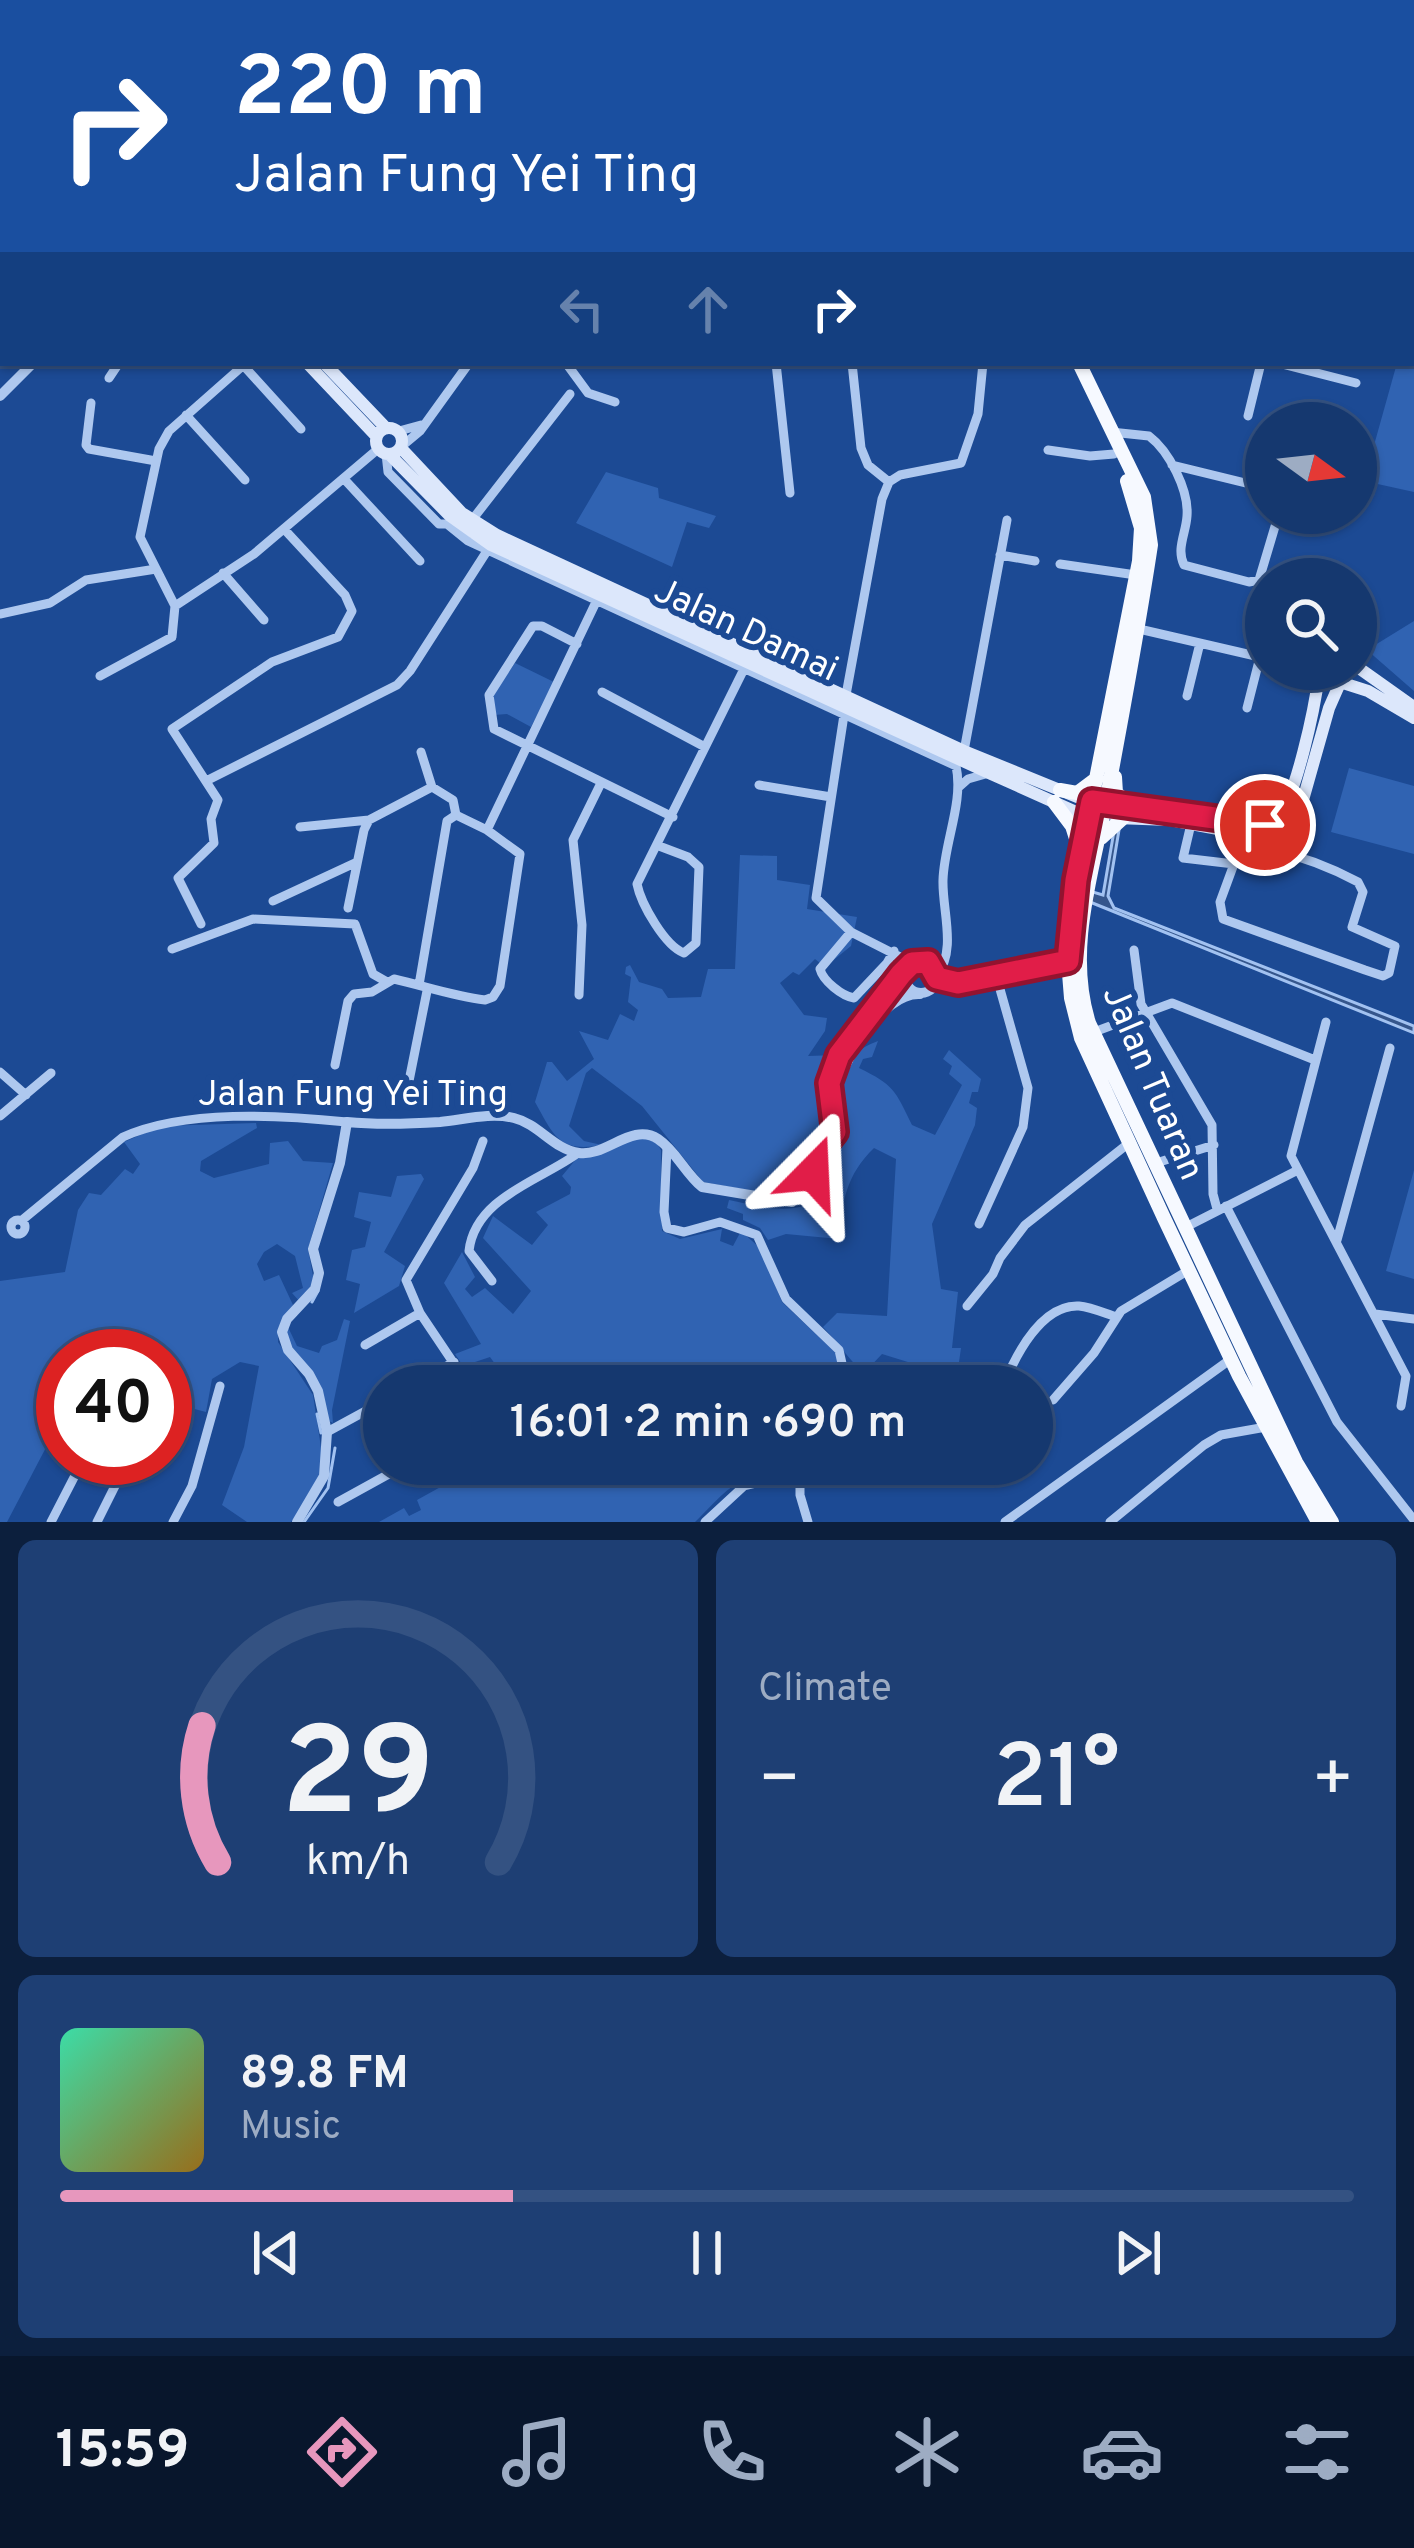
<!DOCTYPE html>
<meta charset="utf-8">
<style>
:root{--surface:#15386f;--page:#1e3f74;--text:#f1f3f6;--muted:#9dacc3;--line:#345282;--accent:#e797bd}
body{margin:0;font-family:Overpass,sans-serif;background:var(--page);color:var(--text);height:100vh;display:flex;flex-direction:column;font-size:45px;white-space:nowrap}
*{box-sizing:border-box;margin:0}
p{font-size:39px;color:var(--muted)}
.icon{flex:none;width:66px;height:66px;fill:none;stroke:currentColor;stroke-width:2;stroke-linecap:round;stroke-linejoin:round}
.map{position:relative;height:1522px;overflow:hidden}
.drawer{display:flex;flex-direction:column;gap:18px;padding:18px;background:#0c1f3d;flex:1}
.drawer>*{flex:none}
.banner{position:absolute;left:0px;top:0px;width:1416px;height:366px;box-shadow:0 3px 9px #0004,0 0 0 3px var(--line);background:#1a4fa0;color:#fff;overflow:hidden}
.needle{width:78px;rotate:105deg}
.fabs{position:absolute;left:1245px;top:402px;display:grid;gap:24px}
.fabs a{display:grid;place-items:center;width:132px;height:132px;border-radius:50%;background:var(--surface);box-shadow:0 3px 9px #0004,0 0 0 3px var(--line);font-size:60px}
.speed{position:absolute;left:36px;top:1329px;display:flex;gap:24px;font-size:60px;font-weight:700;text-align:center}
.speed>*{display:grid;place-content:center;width:156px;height:156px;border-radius:50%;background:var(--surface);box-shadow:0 3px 9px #0004,0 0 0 3px var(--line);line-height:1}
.speed .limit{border:18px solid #d22;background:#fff;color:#111}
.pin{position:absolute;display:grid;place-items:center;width:102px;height:102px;color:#fff;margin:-51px;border:6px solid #fff;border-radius:50%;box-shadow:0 3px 12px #0007}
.me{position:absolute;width:132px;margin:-66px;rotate:21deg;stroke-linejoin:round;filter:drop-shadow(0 0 9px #0008)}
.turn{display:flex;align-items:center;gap:42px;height:252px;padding:0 36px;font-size:54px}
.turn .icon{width:156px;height:156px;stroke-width:2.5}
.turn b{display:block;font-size:84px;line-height:102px}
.lanes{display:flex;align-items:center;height:114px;padding:0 36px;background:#0003;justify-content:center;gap:60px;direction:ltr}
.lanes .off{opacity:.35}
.big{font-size:90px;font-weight:600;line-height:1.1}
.drawer .widget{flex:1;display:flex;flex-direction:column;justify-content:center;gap:18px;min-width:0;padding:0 42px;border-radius:18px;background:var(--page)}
.drawer .dial{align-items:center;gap:0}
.dial svg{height:312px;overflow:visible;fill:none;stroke:var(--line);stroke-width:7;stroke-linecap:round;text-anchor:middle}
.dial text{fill:var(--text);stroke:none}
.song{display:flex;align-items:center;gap:36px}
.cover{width:144px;height:144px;border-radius:18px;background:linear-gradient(135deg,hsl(160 70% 55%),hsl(40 70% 35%))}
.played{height:12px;border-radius:6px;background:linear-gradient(90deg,var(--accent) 35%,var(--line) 35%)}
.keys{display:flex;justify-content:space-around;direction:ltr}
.heat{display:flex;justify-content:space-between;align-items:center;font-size:66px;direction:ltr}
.drawer .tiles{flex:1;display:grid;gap:18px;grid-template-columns:1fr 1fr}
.widget:last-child{grid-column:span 2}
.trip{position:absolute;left:363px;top:1365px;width:690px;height:120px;border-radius:60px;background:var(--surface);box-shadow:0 3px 9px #0004,0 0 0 3px var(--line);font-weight:600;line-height:120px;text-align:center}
.dock{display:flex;height:192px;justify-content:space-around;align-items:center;background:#08162c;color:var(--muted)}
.dock .icon{width:84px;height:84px}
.dock .on{color:var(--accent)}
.dock b{font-size:54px;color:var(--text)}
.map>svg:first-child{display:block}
.green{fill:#3063b2}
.water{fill:#35568c;stroke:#a2c2f1;stroke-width:3}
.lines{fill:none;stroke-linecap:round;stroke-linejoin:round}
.stream{stroke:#a2c2f1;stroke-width:3}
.minor{stroke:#aec8ef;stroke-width:9}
.tertiary{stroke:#aec8ef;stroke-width:10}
.secondary{stroke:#dce7fb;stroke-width:12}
.primary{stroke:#f6f9ff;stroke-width:14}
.route-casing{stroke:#92132f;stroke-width:30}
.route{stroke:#e11d48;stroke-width:21}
.labels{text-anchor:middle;stroke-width:12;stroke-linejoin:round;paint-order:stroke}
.street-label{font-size:36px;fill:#fff;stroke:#1c4a94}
</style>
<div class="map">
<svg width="1414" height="1522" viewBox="0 0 1414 1522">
<rect width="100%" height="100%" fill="#1c4a94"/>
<path class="green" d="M1414,304V492L1364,481L1397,363H1413Z
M606,472L658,488L659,498L716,516L709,528L687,522L672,567L576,523Z
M1414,621V691L1367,650Z
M515,663L554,682L531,727L507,714L494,715L490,699Z
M1349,768L1414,786V854L1331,832Z
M740,855L777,856V880L810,885L807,909L857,917L851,946L825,967L815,959L799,975L793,972L780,983L804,1015L827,1018L825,1031L808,1056L837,1055L824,1087L830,1160L815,1191L797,1199L703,1182L642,1106L592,1068L586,1073L569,1126L584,1141L602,1145C559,1153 554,1136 535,1102L547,1062H552L567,1081L594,1059L579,1031L608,1040L620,1014L634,1021L638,1010L628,1002L631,977L625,974L626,967L630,965L639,982L662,989L668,998L701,997L708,969H735Z
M878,1041L872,1057L863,1059L859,1068C894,1085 895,1090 912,1125L935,1135L962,1085L949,1074L952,1066L943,1059L949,1050L981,1079L978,1092H972L969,1103L977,1108L975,1125L932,1224L941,1289L958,1292L952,1348H961L959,1362L980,1378L978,1386H922L924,1367L882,1354L864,1373C847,1358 839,1343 823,1327L837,1313L887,1316L896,1159L874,1148C846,1175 842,1202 839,1239L786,1234L768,1240L760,1228L743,1220V1214L727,1208L729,1200C749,1204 773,1211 794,1208C880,1196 794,1069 878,1041Z
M256,1123L257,1128L201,1161L200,1171L214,1178L269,1164L270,1143L288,1141L303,1161L333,1163L308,1249L314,1281L300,1302L292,1293L303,1288L295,1256L277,1244L264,1252L257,1264L264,1281L279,1275L293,1305L278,1331V1342L313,1395L322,1454L320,1475L311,1495L291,1522H247L222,1505L244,1447L259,1366L240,1362L212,1379L206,1412L179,1405L165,1450V1356H113L98,1348L94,1356H63V1415L7,1522H0V1281L65,1272L78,1210L89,1193L101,1195L125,1169L133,1174L140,1164L124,1142L161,1126Z
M641,1137L657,1143L661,1150L662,1231L680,1239L722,1229L720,1241L733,1246L741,1231L761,1249L782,1302L837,1354L842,1386H511L490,1357L463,1366L455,1354L481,1344L444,1283L462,1252L475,1277L465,1289L472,1297L485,1288L513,1314L531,1291L483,1238L493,1216L532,1245L548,1225L536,1212L570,1194L571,1187L562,1176L577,1158Z
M1414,1170V1279L1386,1271Z
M421,1174L424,1179L384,1252L405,1266L399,1286L354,1313L360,1284L346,1280L352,1250L365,1247L371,1222L354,1217L359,1192L391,1197L397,1176Z
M344,1319L350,1321L332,1410L333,1423L327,1420C319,1385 284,1360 287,1325L297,1346L319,1353L322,1346L337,1340Z
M482,1464H565L574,1471L597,1475L615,1464H799C784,1475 768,1473 750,1478C728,1484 712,1506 695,1522H379L404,1508L409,1516L421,1510L417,1500Z"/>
<path class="water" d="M1119,830L1108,896L1114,908L1414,1026V1033L1090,902L1093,892L1103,895L1114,831Z"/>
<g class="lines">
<path class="stream" d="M312,1302L318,1291
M317,1414L321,1433
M304,1522L328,1488L335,1448"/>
<path class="minor" d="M257,0V3
M114,3L122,0
M1117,3V0
M1237,3V0
M1413,127L1414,123
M566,363L588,393L615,402
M776,363L790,493
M852,363L861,448L868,465L889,482
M1278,363L1356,383
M243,365L301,429
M109,378L119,363
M91,403L86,445L89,449L156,461
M186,415L245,480
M1248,416L1261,363
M399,431L421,425
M1111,432L1149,436C1169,451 1189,490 1187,516C1186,533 1176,549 1184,565L1249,582L1259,580L1279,513
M402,446L420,431L469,363
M1048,450L1090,456L1114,454
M386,454L388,472L439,524H447L468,541L956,766C964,802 944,843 943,880C942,910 957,950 937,975
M1172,465L1266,488
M345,480L420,561
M889,482L900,475L961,463L978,414L983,363
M472,520L570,394
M1000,555L1035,561
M1060,564L1136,575
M223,573L264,620
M175,606L140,537L159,449L169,431L246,363
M0,614L50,603L86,580L156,569
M1139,629L1260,657L1247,708
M577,644L542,626H533L489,695L494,729L673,817
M100,676L172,637L175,606L254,554L378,449
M602,692L705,747
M846,695L882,499L889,482
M1187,696L1200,643
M844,715L816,898L851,932L912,963
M964,751L1007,520
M421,752L432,787
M208,780L397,685L410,671L487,551
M759,785L831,797
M959,787L968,779L989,773
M456,815L487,830
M1191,824L1183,858L1234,864L1244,845C1283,850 1324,864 1358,882L1363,892L1352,927L1395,946L1389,973L1383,976L1365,970L1223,919L1220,902L1234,864
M300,827L369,820
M659,846L688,857L699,867L696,943L684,953C665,946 641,904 637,884L744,669
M273,901L357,862
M348,908L364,830L369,820L432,787L453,800L456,815
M201,924L178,878L214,843L211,819L218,800L172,729L272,662L338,637L352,611L345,595L284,529
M851,932L820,969C823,981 842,996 854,998L887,963L894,951
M172,949L253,919L355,924L373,974L387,982
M1134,950L1141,1004L1212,1125L1213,1194L1217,1209
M419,985L447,821L456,815
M579,995L582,925L573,840L601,783
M1326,1022L1291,1156L1406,1376L1401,1406
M1094,1032L1172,1003L1315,1060
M335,1065L348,1001L354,994L372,992L394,979C425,986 453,996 485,1000L493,997L500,986L520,854L487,830L596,602
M0,1072L26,1095
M409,1081L427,991
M0,1116L51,1073
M667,1148L664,1212L667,1228L684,1232L720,1222L757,1235L786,1299L839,1350L847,1386
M1156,1163L1214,1145
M1226,1206L1337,1422L1414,1520
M11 1227a7 7 0 1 1 14 0a7 7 0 1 1-14 0Z
M21,1221L123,1137C185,1109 280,1115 347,1122
M979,1224L1023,1127L1028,1088L996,975
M1186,1227L1296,1171
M1337,1240L1390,1048
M492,1281L469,1251C475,1197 542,1180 578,1153
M967,1306L993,1274L1000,1258L1025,1225L1129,1143
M1375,1314L1414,1319
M365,1345L420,1313
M411,1386L454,1362
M469,1386L420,1313L406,1280L473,1168L483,1141
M915,1386V1383
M1003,1386C1015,1357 1041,1304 1079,1306C1091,1307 1104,1313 1116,1317
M1053,1400L1094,1353L1121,1311L1189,1270
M327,1432L384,1401
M800,1471V1495L808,1522
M338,1502L407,1464
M51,1522L84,1458
M97,1522L120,1476
M173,1522L192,1486L220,1386
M705,1522L744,1486L792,1474L805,1464
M1005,1522L1231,1359
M1110,1522L1204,1445L1221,1435L1266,1427"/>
<path class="tertiary" d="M0,396L33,363
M905 977a16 16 0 1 1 32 0a16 16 0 1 1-32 0Z
M937,978L958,983L1068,961
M834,1098C840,1064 882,992 920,994
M297,1522L324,1476L327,1432L318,1391L309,1374L288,1350L282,1332L287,1319L315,1289L319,1273L313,1249L340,1163L347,1122C378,1125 408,1124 440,1122C463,1120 490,1112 514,1118C539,1124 553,1149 579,1153C606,1157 632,1122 658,1139C676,1151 685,1173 702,1187L792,1202L809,1186L820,1151L835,1132L829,1083L832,1069L908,968"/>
<path class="secondary" d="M34,0L36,3
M46,0L49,3
M307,363L376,436
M324,363L386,428
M376 441a13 13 0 1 1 26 0a13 13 0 1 1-26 0Z
M401,448L462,513L497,535L964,751L1077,797L1254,825L1275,823C1296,800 1315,706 1319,674
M390,455L449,515L491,545L989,773L1076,812L1096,816
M1356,666L1414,707
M1343,683L1368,691L1414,718
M1116,818L1170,820L1271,839L1284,836L1299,814L1329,708L1340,683"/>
<path class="primary" d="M1046,3L1047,0
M1079,363L1144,497L1151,545C1138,631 1122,717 1106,802C1092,874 1066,951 1089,1023L1296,1462L1332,1522
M1127,481L1141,528L1139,561L1076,880L1068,961L1071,998L1081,1038L1164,1218L1239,1376L1318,1522
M1115,777L1116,793L1130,804
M1060,790L1077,793L1097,778
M1054,802L1072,826L1078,845
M1101,838L1123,818"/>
</g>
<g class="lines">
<defs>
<path id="route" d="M813,1173L820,1151L835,1132L829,1083L839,1055L901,974L912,963L928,962L937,978L958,983L1068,961L1076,880L1092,801L1265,825"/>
</defs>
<use href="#route" class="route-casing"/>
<use href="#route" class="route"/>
</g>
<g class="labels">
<g class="street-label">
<text transform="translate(747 628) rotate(25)" y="13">Jalan Damai</text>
<text transform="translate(1155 1082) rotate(67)" y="13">Jalan Tuaran</text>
<text x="353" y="1105">Jalan Fung Yei Ting</text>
</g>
</g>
</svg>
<div class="fabs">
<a><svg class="needle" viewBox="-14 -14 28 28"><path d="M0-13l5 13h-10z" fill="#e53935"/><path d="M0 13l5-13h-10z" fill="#9dacc3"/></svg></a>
<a><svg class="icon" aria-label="search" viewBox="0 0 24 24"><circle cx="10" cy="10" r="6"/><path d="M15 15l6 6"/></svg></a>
</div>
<div class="speed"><div class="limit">40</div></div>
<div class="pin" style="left:1265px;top:825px;background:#d93025"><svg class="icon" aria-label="arrive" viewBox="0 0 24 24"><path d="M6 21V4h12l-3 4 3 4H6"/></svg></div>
<svg class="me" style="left:813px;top:1173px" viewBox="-20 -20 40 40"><path d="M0-17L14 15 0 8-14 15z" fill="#e11d48" stroke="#fff" stroke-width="4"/></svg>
<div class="trip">16:01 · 2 min · 690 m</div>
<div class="banner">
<div class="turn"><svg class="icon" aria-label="right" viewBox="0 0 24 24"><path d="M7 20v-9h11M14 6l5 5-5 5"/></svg><div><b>220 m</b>Jalan Fung Yei Ting</div></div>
<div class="lanes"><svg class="icon off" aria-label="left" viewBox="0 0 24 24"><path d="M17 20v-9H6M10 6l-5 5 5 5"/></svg><svg class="icon off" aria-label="ahead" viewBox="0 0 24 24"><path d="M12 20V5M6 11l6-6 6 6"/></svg><svg class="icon" aria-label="right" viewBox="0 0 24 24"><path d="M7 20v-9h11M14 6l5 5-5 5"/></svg></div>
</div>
</div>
<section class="drawer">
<div class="tiles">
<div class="widget dial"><svg viewBox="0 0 100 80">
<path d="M14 69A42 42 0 1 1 86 69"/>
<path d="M14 69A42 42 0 0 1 10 34" stroke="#e797bd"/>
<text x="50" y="56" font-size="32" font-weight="700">29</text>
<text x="50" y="72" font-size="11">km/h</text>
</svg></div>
<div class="widget"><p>Climate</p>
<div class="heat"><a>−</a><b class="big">21°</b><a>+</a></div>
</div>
<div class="widget">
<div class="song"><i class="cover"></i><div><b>89.8 FM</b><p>Music</p></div></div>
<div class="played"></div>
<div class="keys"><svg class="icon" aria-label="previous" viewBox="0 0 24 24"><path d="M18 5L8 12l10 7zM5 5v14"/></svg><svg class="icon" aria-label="pause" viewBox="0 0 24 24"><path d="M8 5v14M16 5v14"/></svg><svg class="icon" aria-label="next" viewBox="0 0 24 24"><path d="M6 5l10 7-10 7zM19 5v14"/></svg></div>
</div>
</div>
</section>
<nav class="dock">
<b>15:59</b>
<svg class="icon on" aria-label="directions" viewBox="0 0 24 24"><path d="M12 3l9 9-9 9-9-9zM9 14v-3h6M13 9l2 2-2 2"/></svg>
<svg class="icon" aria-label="music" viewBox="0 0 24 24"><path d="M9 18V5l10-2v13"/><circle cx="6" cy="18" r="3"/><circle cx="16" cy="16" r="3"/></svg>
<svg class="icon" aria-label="phone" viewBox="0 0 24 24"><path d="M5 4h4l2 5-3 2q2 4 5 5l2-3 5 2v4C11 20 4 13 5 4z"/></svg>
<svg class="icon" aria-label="climate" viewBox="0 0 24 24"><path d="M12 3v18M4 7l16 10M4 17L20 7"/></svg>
<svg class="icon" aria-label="car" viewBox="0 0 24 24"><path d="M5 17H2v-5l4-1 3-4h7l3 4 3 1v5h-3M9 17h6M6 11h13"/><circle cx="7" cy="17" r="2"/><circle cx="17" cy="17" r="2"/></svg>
<svg class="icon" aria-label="filters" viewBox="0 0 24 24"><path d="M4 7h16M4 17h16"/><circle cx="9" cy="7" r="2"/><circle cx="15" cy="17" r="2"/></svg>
</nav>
